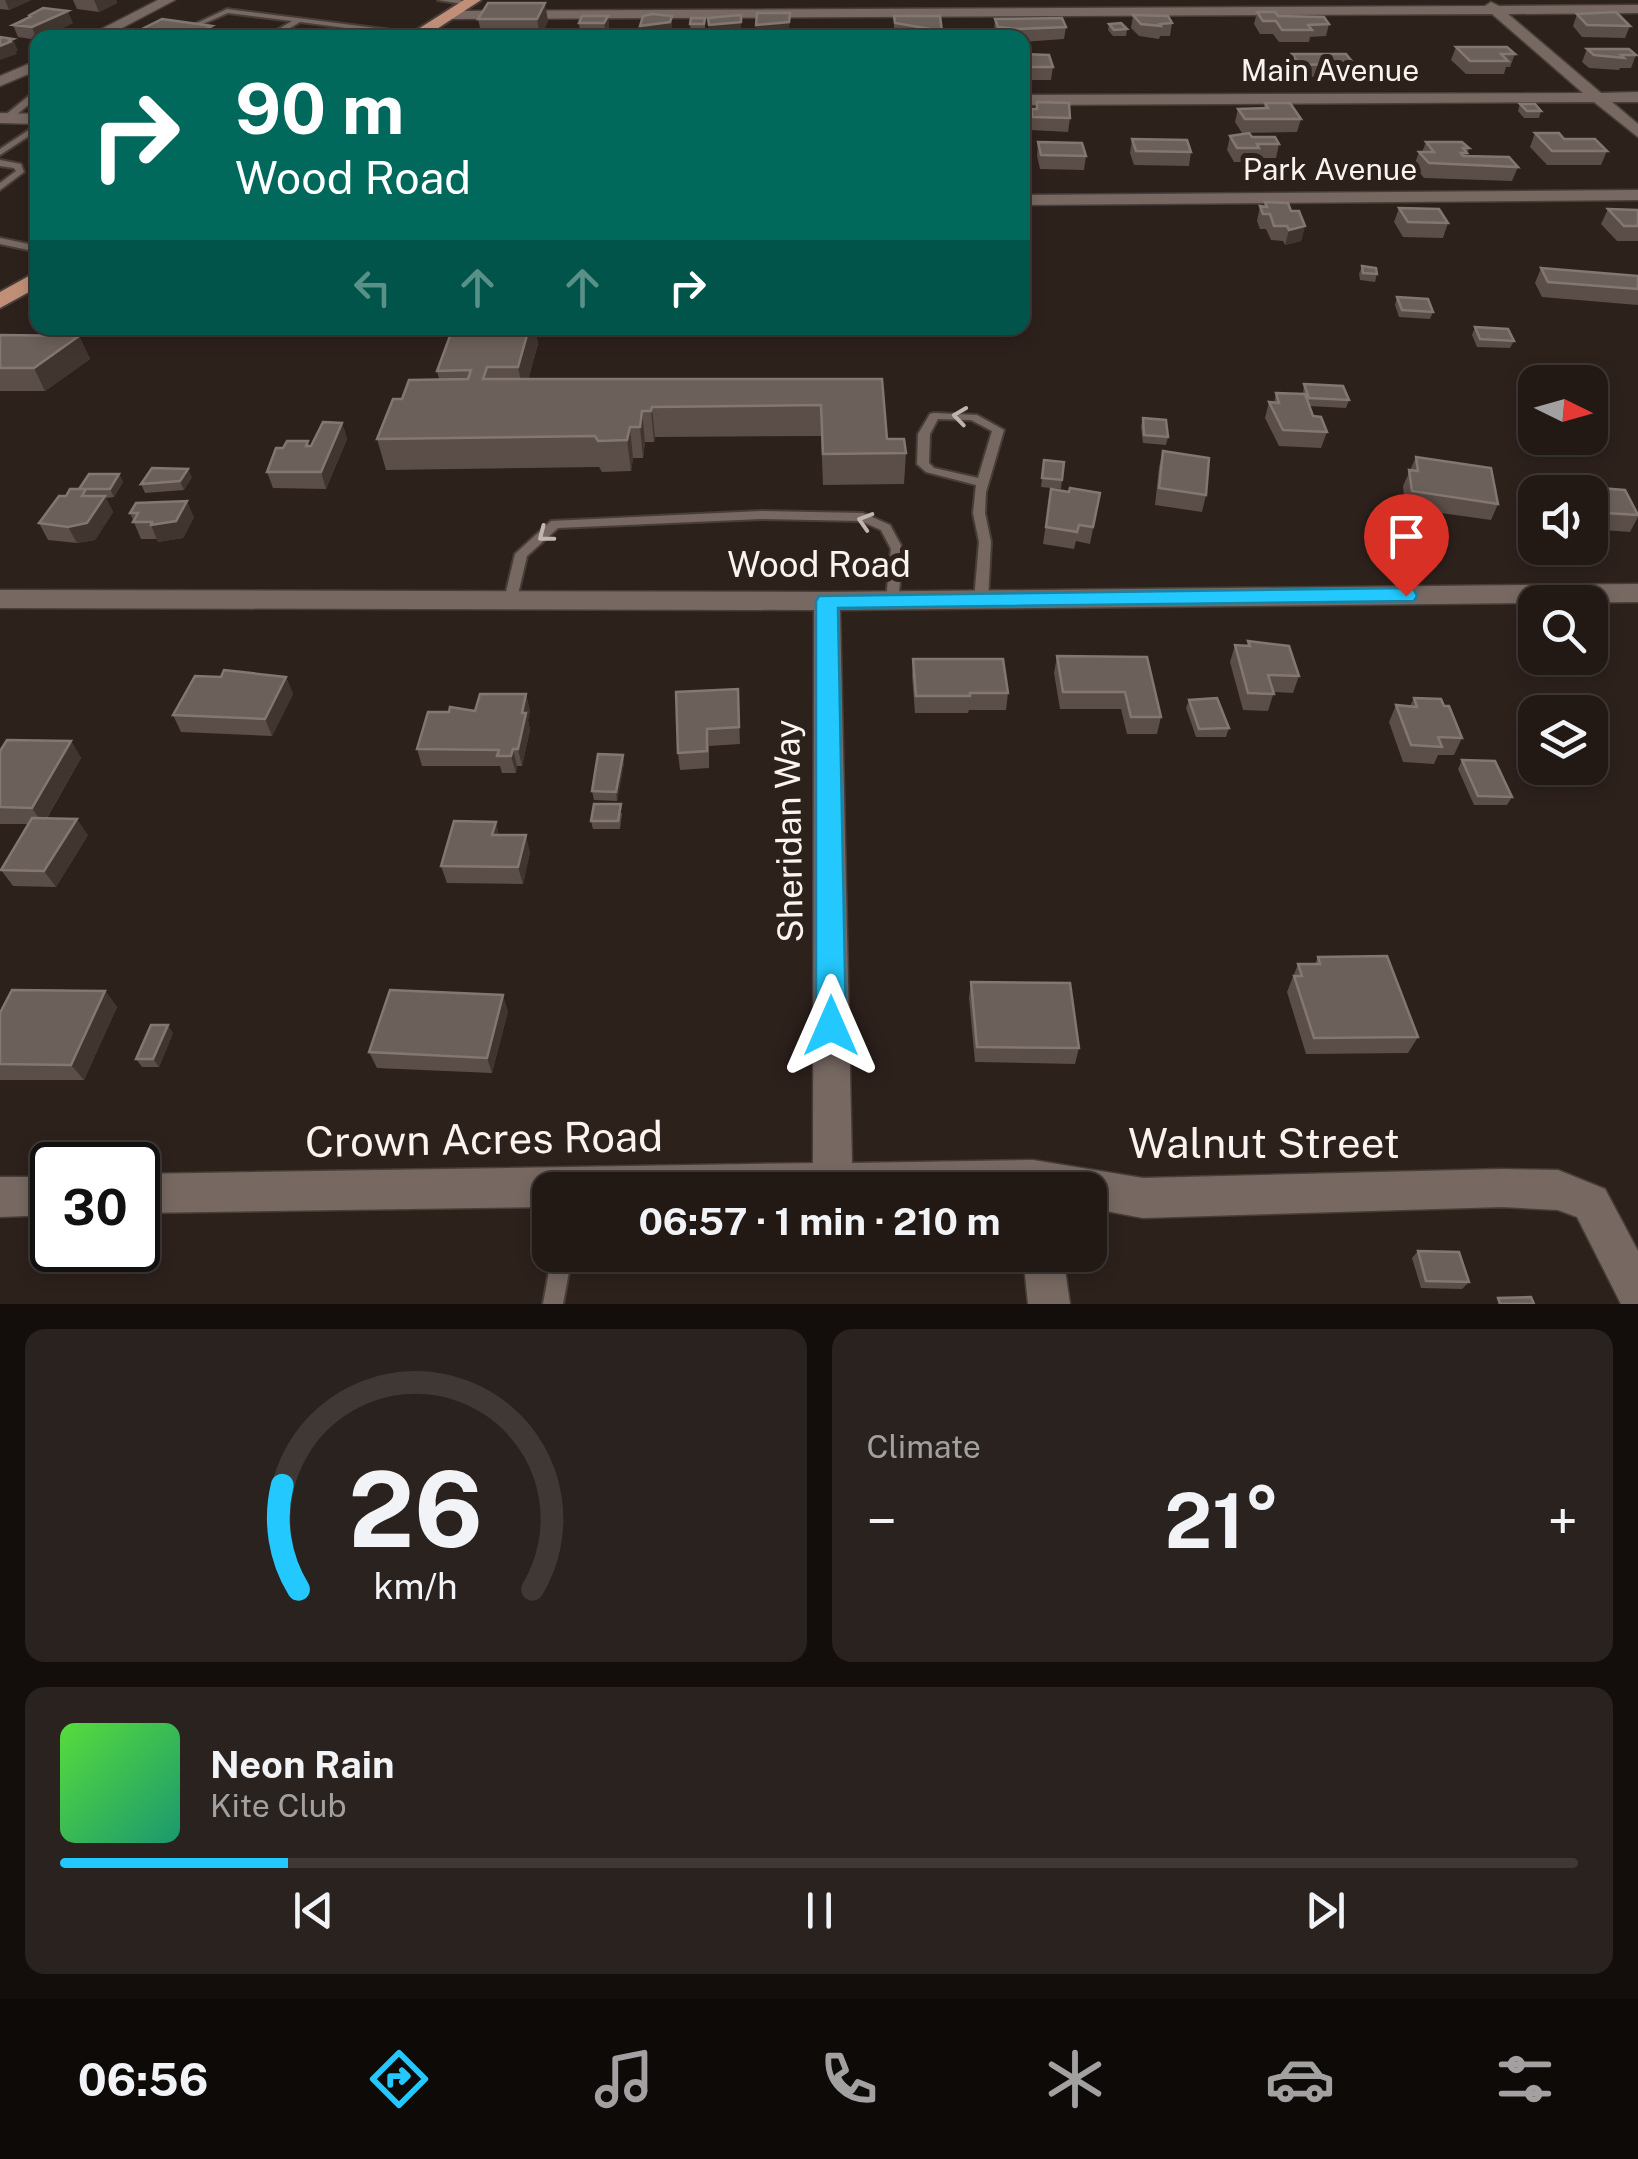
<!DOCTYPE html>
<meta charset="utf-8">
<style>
:root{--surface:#221915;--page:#2a221e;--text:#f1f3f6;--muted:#a2a0a0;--line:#3f3834;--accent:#23c9fe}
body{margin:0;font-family:"Public Sans",sans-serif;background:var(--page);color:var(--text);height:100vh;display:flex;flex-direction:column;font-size:38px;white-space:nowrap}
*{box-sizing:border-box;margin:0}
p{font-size:32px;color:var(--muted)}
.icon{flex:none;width:55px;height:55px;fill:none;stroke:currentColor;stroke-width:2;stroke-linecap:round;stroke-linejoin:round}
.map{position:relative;height:1304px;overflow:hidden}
.details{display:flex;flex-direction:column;gap:25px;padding:25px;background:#130e0c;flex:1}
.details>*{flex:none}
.top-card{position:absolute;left:30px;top:30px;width:1000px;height:305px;border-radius:20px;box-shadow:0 5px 15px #0003,0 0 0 2px var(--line);background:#00695c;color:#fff;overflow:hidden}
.needle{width:65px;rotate:95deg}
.tools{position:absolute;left:1518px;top:365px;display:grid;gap:20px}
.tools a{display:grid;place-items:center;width:90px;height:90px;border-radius:20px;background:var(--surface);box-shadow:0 5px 15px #0003,0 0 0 2px var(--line);font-size:50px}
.speed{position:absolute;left:30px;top:1142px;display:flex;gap:20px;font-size:50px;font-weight:700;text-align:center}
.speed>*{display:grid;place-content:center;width:130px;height:130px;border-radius:50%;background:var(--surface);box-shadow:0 5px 15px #0003,0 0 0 2px var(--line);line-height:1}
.speed .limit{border:5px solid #111;border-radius:15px;background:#fff;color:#111}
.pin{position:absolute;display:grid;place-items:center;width:85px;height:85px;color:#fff;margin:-102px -42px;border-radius:50% 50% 50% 0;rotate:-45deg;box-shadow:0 0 10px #0007}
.pin .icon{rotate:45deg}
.me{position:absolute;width:110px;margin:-55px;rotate:0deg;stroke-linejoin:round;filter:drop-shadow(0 0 8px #0008)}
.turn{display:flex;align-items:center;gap:35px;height:210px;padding:0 40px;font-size:45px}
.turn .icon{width:130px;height:130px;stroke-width:2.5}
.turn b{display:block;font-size:70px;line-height:85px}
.lanes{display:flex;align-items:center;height:95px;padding:0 40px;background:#0003;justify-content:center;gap:50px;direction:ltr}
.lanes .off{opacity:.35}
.big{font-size:75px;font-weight:700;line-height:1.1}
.details .tile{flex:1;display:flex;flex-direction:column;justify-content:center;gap:15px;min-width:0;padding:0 35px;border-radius:20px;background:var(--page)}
.details .dial{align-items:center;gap:0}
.dial svg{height:260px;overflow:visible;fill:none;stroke:var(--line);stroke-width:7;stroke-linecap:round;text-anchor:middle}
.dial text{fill:var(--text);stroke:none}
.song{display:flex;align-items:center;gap:30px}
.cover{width:120px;height:120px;border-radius:15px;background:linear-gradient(135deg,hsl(110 70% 55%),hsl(160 70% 35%))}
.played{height:10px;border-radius:5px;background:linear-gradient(90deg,var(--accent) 15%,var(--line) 15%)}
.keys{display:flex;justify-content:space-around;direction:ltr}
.heat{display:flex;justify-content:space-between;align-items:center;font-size:55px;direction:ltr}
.details .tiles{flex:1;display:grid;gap:25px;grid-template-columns:1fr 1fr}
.tile:last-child{grid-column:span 2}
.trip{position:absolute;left:532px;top:1172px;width:575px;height:100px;border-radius:20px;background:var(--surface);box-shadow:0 5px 15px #0003,0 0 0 2px var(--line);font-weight:700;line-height:100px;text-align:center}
.menu{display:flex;height:160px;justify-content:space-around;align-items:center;background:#0e0a08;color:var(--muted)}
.menu .icon{width:70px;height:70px}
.menu .current{color:var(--accent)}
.menu b{font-size:45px;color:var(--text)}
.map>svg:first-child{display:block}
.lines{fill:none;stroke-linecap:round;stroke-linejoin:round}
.lane-casing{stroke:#483e39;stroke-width:4}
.street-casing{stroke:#483e39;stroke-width:3}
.primary-casing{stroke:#483e39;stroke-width:4}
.lane{fill:#776962;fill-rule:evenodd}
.street{fill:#776962;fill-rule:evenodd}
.primary{fill:#c18f77;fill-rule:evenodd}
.wall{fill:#5b4e49}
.shaded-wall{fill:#41352f}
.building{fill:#6c605a;stroke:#837772;stroke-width:2.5}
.oneway{stroke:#c0b5b0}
.route{fill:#23c9fe;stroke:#1783a5;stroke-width:2.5}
.labels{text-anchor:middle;stroke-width:10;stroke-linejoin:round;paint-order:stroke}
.far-street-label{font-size:30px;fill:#fbf3ef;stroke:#2d211c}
.street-label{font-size:35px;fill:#fbf3ef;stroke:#2d211c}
.near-street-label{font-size:42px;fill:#fbf3ef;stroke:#2d211c}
</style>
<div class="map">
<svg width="1638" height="1304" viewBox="0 0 1638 1304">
<rect width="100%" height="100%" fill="#2d211c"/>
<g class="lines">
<defs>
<path id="lane" d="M438,0H459L472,3L469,5Z
M227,9L415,33L418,35L415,37L300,22L273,38H264L292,21L228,13L189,30L184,29Z
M198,28L253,36L256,38H235L196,31Z
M35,91H38V97L10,120H4V116Z
M38,124V130L0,155V149Z
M0,160L21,164L24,172L0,190V183L16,171L14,168L0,166Z
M0,238L38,246V252L0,244Z
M934,413L977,415L1004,430L986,492L985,513L991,542L988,600L981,604L974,600L979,542L973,513L976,485L926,472L917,464L918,434L930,414ZM938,419L971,420L992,431L978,478L934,468L929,463L930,434Z
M761,511L863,513L890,525L903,549L898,603H888L886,600L891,549L881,530L861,521L761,519L558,528L527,556L516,603H506L504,600L515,554L551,521Z
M552,1255H572L563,1304H543Z"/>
<path id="street" d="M158,0H175L103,38H84Z
M1491,2L1499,6L1638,5V13L1508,14L1601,93L1638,92V102H1612L1638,124V137L1594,102L1022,105V95L1583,93L1492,14L448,19L441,15L448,11L1485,6Z
M38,60V70L0,86V76Z
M0,113L38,114V124L0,123Z
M1638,190V200L1022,205V195Z
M1638,584V602L840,610L852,1163L1033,1160L1143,1178L1502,1169L1558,1170L1605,1189L1638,1251V1304H1621L1577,1217L1558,1210L1502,1207L1143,1218L1090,1208V1190H550V1207L138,1213V1174L813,1163L814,610L0,608V590L827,592Z
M0,1177H52V1215L0,1217Z
M1023,1255H1063L1070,1304H1028Z"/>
<path id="primary" d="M464,0H481L423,38H404Z
M38,271V287L0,308V292Z"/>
</defs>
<use href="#lane" class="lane-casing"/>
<use href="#street" class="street-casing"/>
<use href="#primary" class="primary-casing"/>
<use href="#lane" class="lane"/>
<use href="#street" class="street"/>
<use href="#primary" class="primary"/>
</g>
<path class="wall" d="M0,0H31L9,10L0,9Z
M73,0H116L117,3L99,12L77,9Z
M488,3L548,21L540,38L482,37L478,19Z
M1257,12L1329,24L1326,36L1310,37L1309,42H1279L1273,34H1260L1254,24Z
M1577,14L1630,26L1625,38L1582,37L1573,26Z
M1133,15L1172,23L1170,36H1160L1159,39L1139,36L1131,28Z
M28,16L73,23L42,38H38L37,40L18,37L13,25L28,18Z
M608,16L609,28L606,35H580L579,23Z
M894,16L942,31L941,38H906L894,35Z
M705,18V37H691L690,24Z
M995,19L1066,27L1064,39L1022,42V38H996L994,31Z
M1109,24L1127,29L1126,36H1113L1108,30Z
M1456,47L1515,54L1510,67H1506L1504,74H1466L1451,60Z
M1587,49L1636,55L1631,68H1620L1619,70L1589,68L1582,62Z
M1022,54L1053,67L1051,80H1022Z
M1292,54L1355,65L1351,78L1330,76L1297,78L1289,66Z
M1037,102L1070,118L1068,132L1030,130L1032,109H1036Z
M1265,103L1301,119L1297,132L1242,133L1235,122L1238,109L1263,108Z
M1520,104L1541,111L1539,118H1524L1518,111Z
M1535,133L1607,151L1601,165H1547L1530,147Z
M1230,136L1252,137L1279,144L1276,158H1257L1256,162H1234L1227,150Z
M1132,139L1191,152L1189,166L1134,165L1130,153Z
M1038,142L1086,156L1084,170L1040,169L1037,156Z
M1426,142L1469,148L1466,156L1518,167L1512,181L1424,178L1414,166L1419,152H1422Z
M1265,202L1291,211L1305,226L1301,241L1285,245L1283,241L1271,240L1266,229H1260L1257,221L1260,206L1264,207Z
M1399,208L1448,223L1443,238L1403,237L1394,222Z
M1608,209L1638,210V241H1617L1601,224Z
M1362,266L1377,274L1375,282L1360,280L1359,274Z
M1541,268L1638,276V305L1542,297L1535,283Z
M1397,297L1433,312L1430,319L1399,317L1395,305Z
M1475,327L1514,341L1510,348L1477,347L1472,335Z
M453,328H590L589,333H536L538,344L528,379H882L887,439L906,453L904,484L823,485L821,436L655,437L654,442H645L643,458H633L631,471L602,472L599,467L386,470L377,439L402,399L439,379L437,371Z
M0,335L79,336L90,359L45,391H0Z
M1304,384L1349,400L1346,408L1309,406L1313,416L1327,432L1321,448L1279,446L1265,418L1269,402L1274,403L1276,393L1303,394Z
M1143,418L1168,437L1166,445L1143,443L1141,426Z
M342,423L347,439L326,489L273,488L267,472L310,446Z
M1163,451L1206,495L1202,512L1155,505L1159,467Z
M1416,457L1498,504L1491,520L1405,508L1403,486Z
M1044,460L1062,480L1061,489L1041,487Z
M119,474L123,482L114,497L106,498L113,512L95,540L77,543L48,540L39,523L66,496Z
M192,477L184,490L145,493L141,484Z
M1546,484L1625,490L1638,513V517L1630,532L1590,529V492H1542Z
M1051,489L1069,492L1100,493L1090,544L1076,541L1074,549L1043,544Z
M130,513L194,517L183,538L158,542L157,539H141Z
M1248,641L1299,676L1293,693L1274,692L1268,711L1243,710L1230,662L1235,645H1247Z
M1057,656L1147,657L1161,717L1157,734H1127L1121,709H1060L1054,673Z
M913,659L1008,693L1006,710H969L968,713H915L912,676Z
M286,677L293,694L272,736L181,732L173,715Z
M738,690L740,744L709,746V768L680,770L678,753Z
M526,694L530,711L528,720L530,730L522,766H517L516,773H502L500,766H422L417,749L475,711Z
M1414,698L1462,738L1454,755H1438L1434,764L1403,762L1389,722L1396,705L1410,706Z
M1189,700L1229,728L1226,737H1196L1186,708Z
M71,741L81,758L47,818L88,835L56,887L13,886L1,870L28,824H0V751Z
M1462,760L1512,797L1507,805H1474L1458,769Z
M624,763L617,801L594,800L592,791Z
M622,813L620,829H593L591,821Z
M530,852L523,884L447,883L441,866Z
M1318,957L1418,1037L1408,1053L1306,1054L1287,992L1298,964H1315Z
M971,982L1079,1048L1075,1064L975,1062L969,998Z
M105,991L117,1007L84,1080H0V1013Z
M508,1011L492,1073L377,1068L369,1052Z
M173,1033L159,1067H142L136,1059Z
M1418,1251L1469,1282L1462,1289L1421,1288L1412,1258Z"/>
<path class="shaded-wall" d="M5,0H31L9,10Z
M94,0H116L117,3L99,12Z
M545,3L548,21L540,38L537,19Z
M68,11L73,23L42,38H38L37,40L32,27Z
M790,13L789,34L756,37V25Z
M741,15V35L709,38V25Z
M608,16L609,28L606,35L604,23Z
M672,16V28L671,35L641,38L640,26Z
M212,26L216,38H196V34Z
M13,39L18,51L16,52L17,54L0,60V46Z
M1305,226L1301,241L1285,245L1289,230Z
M529,328H535L538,344L524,397L518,367Z
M79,336L90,359L45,391L34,368Z
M652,407L655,437L654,442L651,411Z
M642,411L645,442L643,458L640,427Z
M342,423L347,439L326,489L321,472Z
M630,427L633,458L631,471L627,440Z
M188,469L192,477L184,490L180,481Z
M119,474L123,482L114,497L110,489Z
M105,496L113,512L95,540L77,543L68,527Z
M187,501L194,517L183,538L158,542L151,525Z
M286,677L293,694L272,736L265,719Z
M526,694L530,711L528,720L530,730L522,766L518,749Z
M71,741L81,758L43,824L32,808Z
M513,749L517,766L516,773L511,756Z
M623,755L624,763L617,801L616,792Z
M77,819L88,835L56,887L44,871Z
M496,822L500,839L492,835Z
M526,835L530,852L523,884L518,867Z
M105,991L117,1007L84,1080L71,1065Z
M503,995L508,1011L492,1073L487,1058Z
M168,1025L173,1033L159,1067L153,1059Z"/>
<path class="building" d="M488,3H545L537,19H478Z
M43,8L68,11L32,27L13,25L32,16H28Z
M1257,12H1275L1278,16L1324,17L1329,24L1308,25L1312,30H1282L1276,21H1263Z
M1616,12L1630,26L1587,25L1577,14Z
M757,13H790L789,22L756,25Z
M652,14L672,16L670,22L640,26L643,16Z
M741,15V22L709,25L708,18Z
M1133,15L1168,16L1172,23L1160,24L1161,26L1141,24Z
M582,16H608L604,23H579Z
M894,16H940L942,31L895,23Z
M691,18H705L704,24H690Z
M1062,18L1066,27L1017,29L998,27L995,19Z
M162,19L212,26L196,34L202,35L196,38H124Z
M1121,23L1127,29L1114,30L1109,24Z
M0,37L13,39L8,41H12L0,46Z
M1456,47H1507L1515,54H1501L1508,61H1470Z
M1587,49H1629L1636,55H1621L1624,58L1594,55Z
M1022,54L1049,55L1053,67H1022Z
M1292,54H1346L1355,65L1333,64L1300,65Z
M1037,102L1069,103L1070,118L1032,117V109H1037Z
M1265,103H1290L1301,119H1245L1238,109L1268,108Z
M1520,104H1535L1541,111H1527Z
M1249,133L1252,137H1275L1279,144H1257L1259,148H1237L1230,136Z
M1535,133H1559L1564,139H1595L1607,151H1552Z
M1132,139L1187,140L1191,152L1136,151Z
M1038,142L1082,143L1086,156L1041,155Z
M1426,142H1462L1469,148H1463L1467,153H1461L1463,156L1509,157L1518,167L1429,163L1419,152H1434Z
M1265,202L1288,203L1291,211H1299L1305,226L1289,230L1287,226H1274L1270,214H1263L1260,206L1267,207Z
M1399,208L1439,209L1448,223L1408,222Z
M1608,209L1638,210V226H1624Z
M1362,266L1376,268L1377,274L1363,273Z
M1541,268L1638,276V289L1548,282Z
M1397,297L1428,299L1433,312L1402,310Z
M1475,327L1508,329L1514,341L1480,339Z
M453,328H529L518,367H487L483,379H882L887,439H904L906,453L823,454L821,405L652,407L651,411H642L640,427H630L627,440L598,441L595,436L377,439L393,399H402L409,380L468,379L471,370L437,371Z
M0,335L79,336L34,368H0Z
M1304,384L1343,386L1349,400L1309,398Z
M1276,393L1305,394L1313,416L1321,417L1327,432L1283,430L1269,402L1279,403Z
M1143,418L1166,420L1168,437L1144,435Z
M323,422L342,423L321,472H267L276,448H283L287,441H308L306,446H311Z
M1163,451L1209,458L1206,495L1159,488Z
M1416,457L1491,468L1498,504L1412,491L1409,470L1418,471Z
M1044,460L1064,462L1062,480L1042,478Z
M152,468L188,469L180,481L141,484Z
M89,474H119L110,489H79Z
M1546,484L1625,490L1638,515L1590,512V492H1550Z
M1070,488L1100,493L1093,527L1079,525L1077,532L1046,527L1051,489L1069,492Z
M70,489H86L82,496H105L87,523L68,527L39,523L59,496H66Z
M187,501L176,521L151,525L152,522H133L138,513H130L136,503Z
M1248,641L1289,646L1299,676L1268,675L1274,694L1248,693L1235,645L1250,646Z
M1057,656L1147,657L1161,717H1131L1125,692H1063Z
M913,659H1003L1008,693H970V696H916Z
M224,670L286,677L265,719L173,715L195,676L221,677Z
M738,689L739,727L707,729V751L678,753L676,692Z
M480,694H526L522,713H526L518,749H513L511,756H497L499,750L417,749L428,712H449L450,707L475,711Z
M1217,698L1229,728L1199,729L1189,700Z
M1414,698L1441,699L1444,706H1449L1462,738L1438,737L1442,747L1411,745L1396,705L1417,707Z
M7,740L71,741L32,808L0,807V751Z
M598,754L623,755L616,792L592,791Z
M1462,760L1495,761L1512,797L1478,796Z
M594,804H621L618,821H591Z
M32,818L77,819L44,871L1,870Z
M454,821L496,822L492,835H526L518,867L441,866Z
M1387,956L1418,1037L1314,1038L1294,976H1302L1298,964H1320L1318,957Z
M971,982L1070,983L1079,1048L977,1047Z
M12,990L105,991L71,1065L0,1064V1013Z
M390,990L503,995L487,1058L369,1052Z
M151,1025H168L153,1059H136Z
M1418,1251L1459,1252L1469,1282L1426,1281Z
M1531,1297L1534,1304H1500L1498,1298Z"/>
<defs><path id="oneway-chevron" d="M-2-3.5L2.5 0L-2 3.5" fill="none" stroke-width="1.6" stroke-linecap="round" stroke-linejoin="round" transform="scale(2.5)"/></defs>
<g class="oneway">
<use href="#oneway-chevron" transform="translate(960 416) rotate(-172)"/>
<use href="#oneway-chevron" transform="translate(865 521) rotate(-163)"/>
<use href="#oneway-chevron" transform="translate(545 535) rotate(142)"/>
</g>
<path class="route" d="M1406,588L1414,590L1417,596L1414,601L838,608L846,1026L842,1035L831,1039L821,1035L816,1026V601L819,596Z"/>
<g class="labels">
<g class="far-street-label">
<text x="1330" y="81">Main Avenue</text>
<text x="1330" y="180">Park Avenue</text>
</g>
<g class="street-label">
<text x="819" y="577">Wood Road</text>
<text transform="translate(789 831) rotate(-91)" y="12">Sheridan Way</text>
</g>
<g class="near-street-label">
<text transform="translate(484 1139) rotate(-1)" y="15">Crown Acres Road</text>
<text x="1264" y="1158">Walnut Street</text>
</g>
</g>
</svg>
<div class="tools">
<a><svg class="needle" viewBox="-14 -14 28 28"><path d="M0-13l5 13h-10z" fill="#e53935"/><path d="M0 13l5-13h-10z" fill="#a2a0a0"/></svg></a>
<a><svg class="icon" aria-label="sound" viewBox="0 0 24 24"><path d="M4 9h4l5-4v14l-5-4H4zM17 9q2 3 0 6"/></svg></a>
<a><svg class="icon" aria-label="search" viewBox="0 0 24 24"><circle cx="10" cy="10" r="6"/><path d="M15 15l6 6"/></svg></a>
<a><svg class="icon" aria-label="layers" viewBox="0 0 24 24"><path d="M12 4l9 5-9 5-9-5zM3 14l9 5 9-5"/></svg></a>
</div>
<div class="speed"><div class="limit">30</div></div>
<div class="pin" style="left:1406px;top:596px;background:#d93025"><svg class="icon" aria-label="arrive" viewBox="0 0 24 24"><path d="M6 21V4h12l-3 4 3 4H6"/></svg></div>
<svg class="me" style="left:831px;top:1026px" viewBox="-20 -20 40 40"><path d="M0-17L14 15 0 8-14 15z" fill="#23c9fe" stroke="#fff" stroke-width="4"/></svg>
<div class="trip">06:57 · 1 min · 210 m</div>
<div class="top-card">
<div class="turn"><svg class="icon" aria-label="right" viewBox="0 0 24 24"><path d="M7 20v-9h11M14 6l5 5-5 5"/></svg><div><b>90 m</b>Wood Road</div></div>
<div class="lanes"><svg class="icon off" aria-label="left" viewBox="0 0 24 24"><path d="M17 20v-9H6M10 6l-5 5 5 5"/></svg><svg class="icon off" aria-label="ahead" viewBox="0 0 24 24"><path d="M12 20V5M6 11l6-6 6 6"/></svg><svg class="icon off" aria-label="ahead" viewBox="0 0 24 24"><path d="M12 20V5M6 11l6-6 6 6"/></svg><svg class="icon" aria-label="right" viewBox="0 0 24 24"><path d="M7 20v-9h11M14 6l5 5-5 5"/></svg></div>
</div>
</div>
<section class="details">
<div class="tiles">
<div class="tile dial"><svg viewBox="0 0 100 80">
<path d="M14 69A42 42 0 1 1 86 69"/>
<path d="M14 69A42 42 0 0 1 9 37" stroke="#23c9fe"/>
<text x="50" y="56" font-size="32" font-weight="700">26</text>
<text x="50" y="72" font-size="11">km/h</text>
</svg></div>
<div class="tile"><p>Climate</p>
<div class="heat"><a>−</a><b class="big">21°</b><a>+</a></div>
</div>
<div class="tile">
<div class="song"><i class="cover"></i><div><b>Neon Rain</b><p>Kite Club</p></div></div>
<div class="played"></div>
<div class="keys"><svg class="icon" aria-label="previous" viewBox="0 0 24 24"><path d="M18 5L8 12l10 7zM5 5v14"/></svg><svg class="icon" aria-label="pause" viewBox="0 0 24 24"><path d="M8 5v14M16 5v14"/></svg><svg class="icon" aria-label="next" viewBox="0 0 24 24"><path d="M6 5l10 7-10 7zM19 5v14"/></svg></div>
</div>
</div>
</section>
<nav class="menu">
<b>06:56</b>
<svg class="icon current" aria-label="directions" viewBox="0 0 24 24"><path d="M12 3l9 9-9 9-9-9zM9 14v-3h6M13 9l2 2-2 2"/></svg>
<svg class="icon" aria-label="music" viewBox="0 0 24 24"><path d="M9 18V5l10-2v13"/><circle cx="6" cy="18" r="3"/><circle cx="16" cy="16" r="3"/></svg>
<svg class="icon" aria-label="phone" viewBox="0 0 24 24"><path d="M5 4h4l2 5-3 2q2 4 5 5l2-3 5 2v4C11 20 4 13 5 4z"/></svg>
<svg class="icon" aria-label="climate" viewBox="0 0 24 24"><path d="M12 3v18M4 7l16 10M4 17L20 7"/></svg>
<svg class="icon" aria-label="car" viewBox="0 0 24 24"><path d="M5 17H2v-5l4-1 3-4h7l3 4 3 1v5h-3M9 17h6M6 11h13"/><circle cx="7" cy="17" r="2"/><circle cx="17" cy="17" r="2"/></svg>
<svg class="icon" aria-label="filters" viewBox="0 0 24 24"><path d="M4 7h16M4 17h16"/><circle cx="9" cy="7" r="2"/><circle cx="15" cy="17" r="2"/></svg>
</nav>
